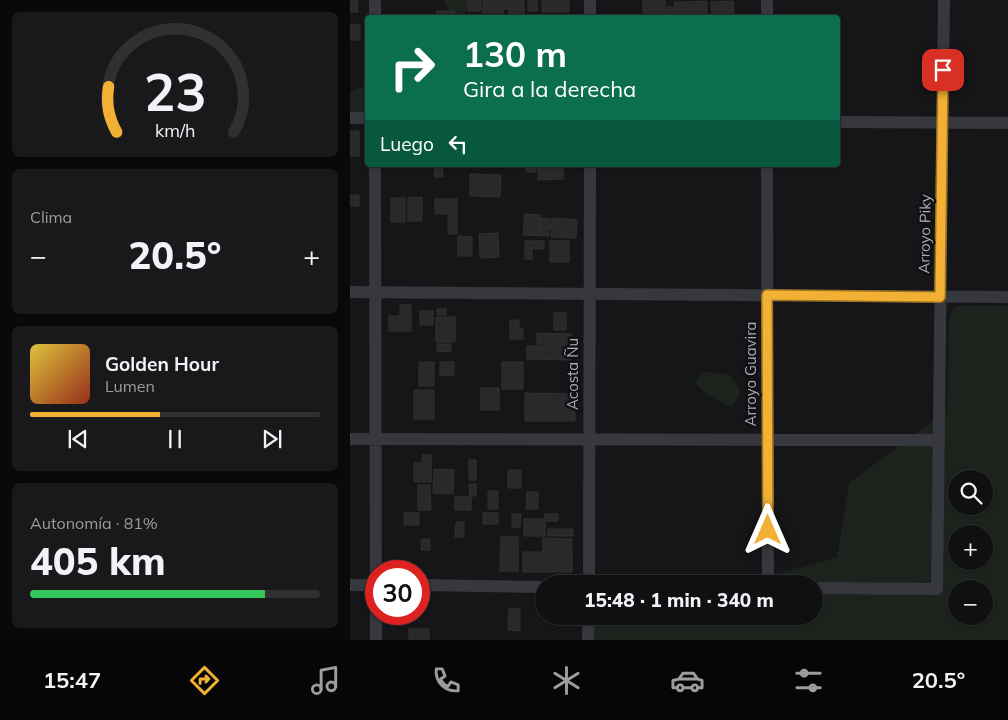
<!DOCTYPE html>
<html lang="es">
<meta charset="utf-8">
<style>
:root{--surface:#101012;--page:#19191b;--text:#f1f3f6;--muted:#9c9d9f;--line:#303032;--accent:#f2b134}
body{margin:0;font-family:Mulish,sans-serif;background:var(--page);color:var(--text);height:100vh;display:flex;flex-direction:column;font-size:19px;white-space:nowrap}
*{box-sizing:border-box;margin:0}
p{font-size:16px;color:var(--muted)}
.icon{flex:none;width:28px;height:28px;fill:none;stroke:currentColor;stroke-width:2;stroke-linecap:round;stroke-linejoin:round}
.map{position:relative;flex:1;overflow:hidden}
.sheet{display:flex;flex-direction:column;gap:12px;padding:12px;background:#09090a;width:350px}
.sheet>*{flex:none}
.hud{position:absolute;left:15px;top:15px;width:475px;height:152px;border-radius:5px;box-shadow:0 1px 4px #0004,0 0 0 1px var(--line);background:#0b6e4f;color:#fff;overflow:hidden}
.fabs{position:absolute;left:598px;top:470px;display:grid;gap:10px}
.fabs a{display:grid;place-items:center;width:45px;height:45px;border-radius:50%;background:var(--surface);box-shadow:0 1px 4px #0004,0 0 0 1px var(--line);font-size:25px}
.speed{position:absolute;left:15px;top:560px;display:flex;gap:10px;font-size:25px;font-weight:700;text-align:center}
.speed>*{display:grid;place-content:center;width:65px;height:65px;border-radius:50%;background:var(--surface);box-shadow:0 1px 4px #0004,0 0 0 1px var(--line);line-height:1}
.speed .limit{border:8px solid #d22;background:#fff;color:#111}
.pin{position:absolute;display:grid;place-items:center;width:42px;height:42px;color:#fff;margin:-21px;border-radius:10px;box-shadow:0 2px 8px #0006}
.me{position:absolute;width:55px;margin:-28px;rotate:0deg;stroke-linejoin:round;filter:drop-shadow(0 0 4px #0008)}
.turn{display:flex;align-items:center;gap:18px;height:105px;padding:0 15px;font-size:22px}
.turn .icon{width:65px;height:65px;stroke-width:2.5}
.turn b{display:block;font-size:35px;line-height:42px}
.then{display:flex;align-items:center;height:48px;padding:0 15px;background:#0003;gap:10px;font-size:19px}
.big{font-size:38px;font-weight:800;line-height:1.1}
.sheet .widget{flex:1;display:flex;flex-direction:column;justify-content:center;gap:8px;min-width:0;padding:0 18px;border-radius:8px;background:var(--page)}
.sheet .dial{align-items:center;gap:0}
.dial svg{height:130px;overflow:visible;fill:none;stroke:var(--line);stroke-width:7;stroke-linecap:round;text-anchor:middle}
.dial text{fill:var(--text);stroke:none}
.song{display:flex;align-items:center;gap:15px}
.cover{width:60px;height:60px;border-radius:8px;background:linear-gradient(135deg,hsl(50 70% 55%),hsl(10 70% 35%))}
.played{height:5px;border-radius:2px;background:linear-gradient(90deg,var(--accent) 45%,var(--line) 45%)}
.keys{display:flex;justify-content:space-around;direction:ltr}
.heat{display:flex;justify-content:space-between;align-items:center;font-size:28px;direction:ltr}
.charge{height:8px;border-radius:4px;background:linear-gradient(90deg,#34c759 81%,var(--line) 0)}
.trip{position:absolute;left:185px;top:575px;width:288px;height:50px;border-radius:25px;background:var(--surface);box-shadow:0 1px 4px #0004,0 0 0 1px var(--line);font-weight:800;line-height:50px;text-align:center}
.tab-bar{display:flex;height:80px;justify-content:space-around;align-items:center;background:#060607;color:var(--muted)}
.tab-bar .icon{width:35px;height:35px}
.tab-bar .current{color:var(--accent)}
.tab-bar b{font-size:22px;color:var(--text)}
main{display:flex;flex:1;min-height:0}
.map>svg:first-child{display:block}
.green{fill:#1c231d;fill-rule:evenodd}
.building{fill:#29292c;stroke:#303034}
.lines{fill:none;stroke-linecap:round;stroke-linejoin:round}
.minor{stroke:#37383d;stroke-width:12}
.route-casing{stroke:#9d7322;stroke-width:12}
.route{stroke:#f2b134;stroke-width:9}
.labels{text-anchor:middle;stroke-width:5;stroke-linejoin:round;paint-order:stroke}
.street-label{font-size:15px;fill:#a8adb8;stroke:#111113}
</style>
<main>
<section class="sheet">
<div class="widget dial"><svg viewBox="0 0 100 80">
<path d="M14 69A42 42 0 1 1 86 69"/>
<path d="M14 69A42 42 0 0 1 9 41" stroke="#f2b134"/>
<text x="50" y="56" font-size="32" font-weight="700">23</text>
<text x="50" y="72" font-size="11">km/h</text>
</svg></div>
<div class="widget"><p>Clima</p>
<div class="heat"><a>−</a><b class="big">20.5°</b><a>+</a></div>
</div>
<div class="widget">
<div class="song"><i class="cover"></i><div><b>Golden Hour</b><p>Lumen</p></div></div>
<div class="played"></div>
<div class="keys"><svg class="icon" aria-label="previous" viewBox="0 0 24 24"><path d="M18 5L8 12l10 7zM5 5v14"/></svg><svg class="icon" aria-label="pause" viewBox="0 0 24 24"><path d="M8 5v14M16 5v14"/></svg><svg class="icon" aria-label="next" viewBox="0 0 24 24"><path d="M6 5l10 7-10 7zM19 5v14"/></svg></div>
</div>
<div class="widget"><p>Autonomía · 81%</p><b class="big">405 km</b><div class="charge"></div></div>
</section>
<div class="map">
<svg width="658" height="640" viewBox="0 0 658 640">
<rect width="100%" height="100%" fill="#161618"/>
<path class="green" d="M94,0H121L115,13C104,17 97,11 94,0Z
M15,86L17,88V112L13,113H0V92Z
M606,306H658V640H244L245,616H464V584H401L410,579L487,557L499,483L591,415L597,413L599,317L603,308ZM606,479H634V506H606ZM606,534H634V561H606ZM606,589H634V616H606Z
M355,372C376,375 381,370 390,391L386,402L381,407L359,396L346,384C347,377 349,374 355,372Z"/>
<path class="building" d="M0,0H7L8,12H0Z
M118,0H131V11H118Z
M133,0H153V13H133Z
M154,0H174V18H159V9H154Z
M178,0H187V11H178Z
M192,0H219V12H192Z
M293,0H315V18H293Z
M357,1V18H338L337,2Z
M383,1L384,18H362L361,2Z
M324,2H336V18H324Z
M317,7H323V18H317Z
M87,11H104V15H108V18H86Z
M0,25H10V40H0Z
M0,131H9V156H0Z
M84,165H92L93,177H85Z
M176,165H186V172H176Z
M188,165H213V179L188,180Z
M120,174L151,175L150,197L120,196Z
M0,195H9V206H0Z
M72,197V221H58V198Z
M41,198H55V222H41Z
M85,199H107V234H98V214H85Z
M175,214L190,215L189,231L199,232V236L173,235Z
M191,218L200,219V230H190Z
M202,218L227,220L226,238L201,237Z
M148,233L149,257L130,258L129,234Z
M108,236L122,237V256H108Z
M175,241H194V249L182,248V259H175Z
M200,241H219V262H200Z
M50,305H61V331H39V316H50Z
M87,309H96V315H87Z
M70,311H83V325H70Z
M204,313H216V330H204Z
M86,317H105V342H86Z
M160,320H169V329H173V339H160Z
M187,333L222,334V345L187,344Z
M87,344H101V352L87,351Z
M177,346H221V360L177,359Z
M69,362H84V386H69Z
M90,362H104V375L90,376Z
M152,362H173V389H152Z
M131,388H149V410H131Z
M64,390H84V419H64Z
M175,393L225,394V421H175Z
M72,455H81V482H64V463H72Z
M119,460H126V480H119Z
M84,469L104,470L103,494L83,493Z
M158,470H171V488H158Z
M119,484H126V496H120Z
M68,485H80L81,510H68Z
M138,491H148V509H138Z
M177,492H188V509H176Z
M105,497H121V510H105Z
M54,513H69V525H54Z
M133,513H148V524H133Z
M162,514H171L170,527H162Z
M195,514H208V521H195V536H174V519H195Z
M106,522H114V537H105Z
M198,529H223V536H198Z
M151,537H168V571H150Z
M193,538L222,539V551H193Z
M72,539H80V550H71Z
M173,552H222V572H173Z
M159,609H170V631L158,630Z
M59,629H79V640H59Z"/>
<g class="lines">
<path class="minor" d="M25,0V18
M417,0V18
M240,18V0
M0,118H18
M488,122L658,123
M25,165L26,640
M417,165L418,584
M0,292L658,297
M0,439L589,440
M239,584L240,165
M0,585H26
M69,585L194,587
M464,588L587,589L594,0
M238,640L239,616"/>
</g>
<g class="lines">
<defs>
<path id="route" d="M418,530L417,295L590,297L593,70"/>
</defs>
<use href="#route" class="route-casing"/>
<use href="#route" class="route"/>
</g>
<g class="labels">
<g class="street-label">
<text transform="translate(575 234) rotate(-89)" y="5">Arroyo Piky</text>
<text transform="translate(223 374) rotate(-90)" y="5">Acosta Ñu</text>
<text transform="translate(401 374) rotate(-90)" y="5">Arroyo Guavira</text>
</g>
</g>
</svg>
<div class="fabs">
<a><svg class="icon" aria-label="search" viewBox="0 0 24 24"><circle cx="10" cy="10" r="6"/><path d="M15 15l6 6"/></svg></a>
<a>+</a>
<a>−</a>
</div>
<div class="speed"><div class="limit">30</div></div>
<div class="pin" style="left:593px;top:70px;background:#d93025"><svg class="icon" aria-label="arrive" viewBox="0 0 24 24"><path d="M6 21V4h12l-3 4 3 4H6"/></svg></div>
<svg class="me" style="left:418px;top:530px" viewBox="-20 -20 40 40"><path d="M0-17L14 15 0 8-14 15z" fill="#f2b134" stroke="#fff" stroke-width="4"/></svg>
<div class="trip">15:48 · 1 min · 340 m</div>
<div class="hud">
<div class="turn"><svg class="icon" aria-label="right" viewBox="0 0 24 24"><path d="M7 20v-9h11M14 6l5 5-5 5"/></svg><div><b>130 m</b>Gira a la derecha</div></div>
<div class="then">Luego<svg class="icon" aria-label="left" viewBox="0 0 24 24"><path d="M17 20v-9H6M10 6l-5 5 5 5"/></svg></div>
</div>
</div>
</main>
<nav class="tab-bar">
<b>15:47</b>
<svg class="icon current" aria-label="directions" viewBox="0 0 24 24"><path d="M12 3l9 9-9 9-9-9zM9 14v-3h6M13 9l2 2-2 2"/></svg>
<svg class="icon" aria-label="music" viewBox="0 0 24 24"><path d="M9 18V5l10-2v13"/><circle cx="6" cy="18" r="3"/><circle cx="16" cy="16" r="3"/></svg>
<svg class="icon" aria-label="phone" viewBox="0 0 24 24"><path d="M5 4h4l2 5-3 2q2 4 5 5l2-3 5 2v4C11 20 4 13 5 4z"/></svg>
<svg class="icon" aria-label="climate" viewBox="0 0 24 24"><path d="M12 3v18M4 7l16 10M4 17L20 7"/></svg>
<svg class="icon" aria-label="car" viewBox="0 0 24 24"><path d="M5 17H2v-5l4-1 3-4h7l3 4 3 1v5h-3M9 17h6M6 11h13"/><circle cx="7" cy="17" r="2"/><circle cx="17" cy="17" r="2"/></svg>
<svg class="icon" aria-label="filters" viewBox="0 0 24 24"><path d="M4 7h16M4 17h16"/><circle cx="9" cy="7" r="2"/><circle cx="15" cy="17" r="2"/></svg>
<b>20.5°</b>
</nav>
